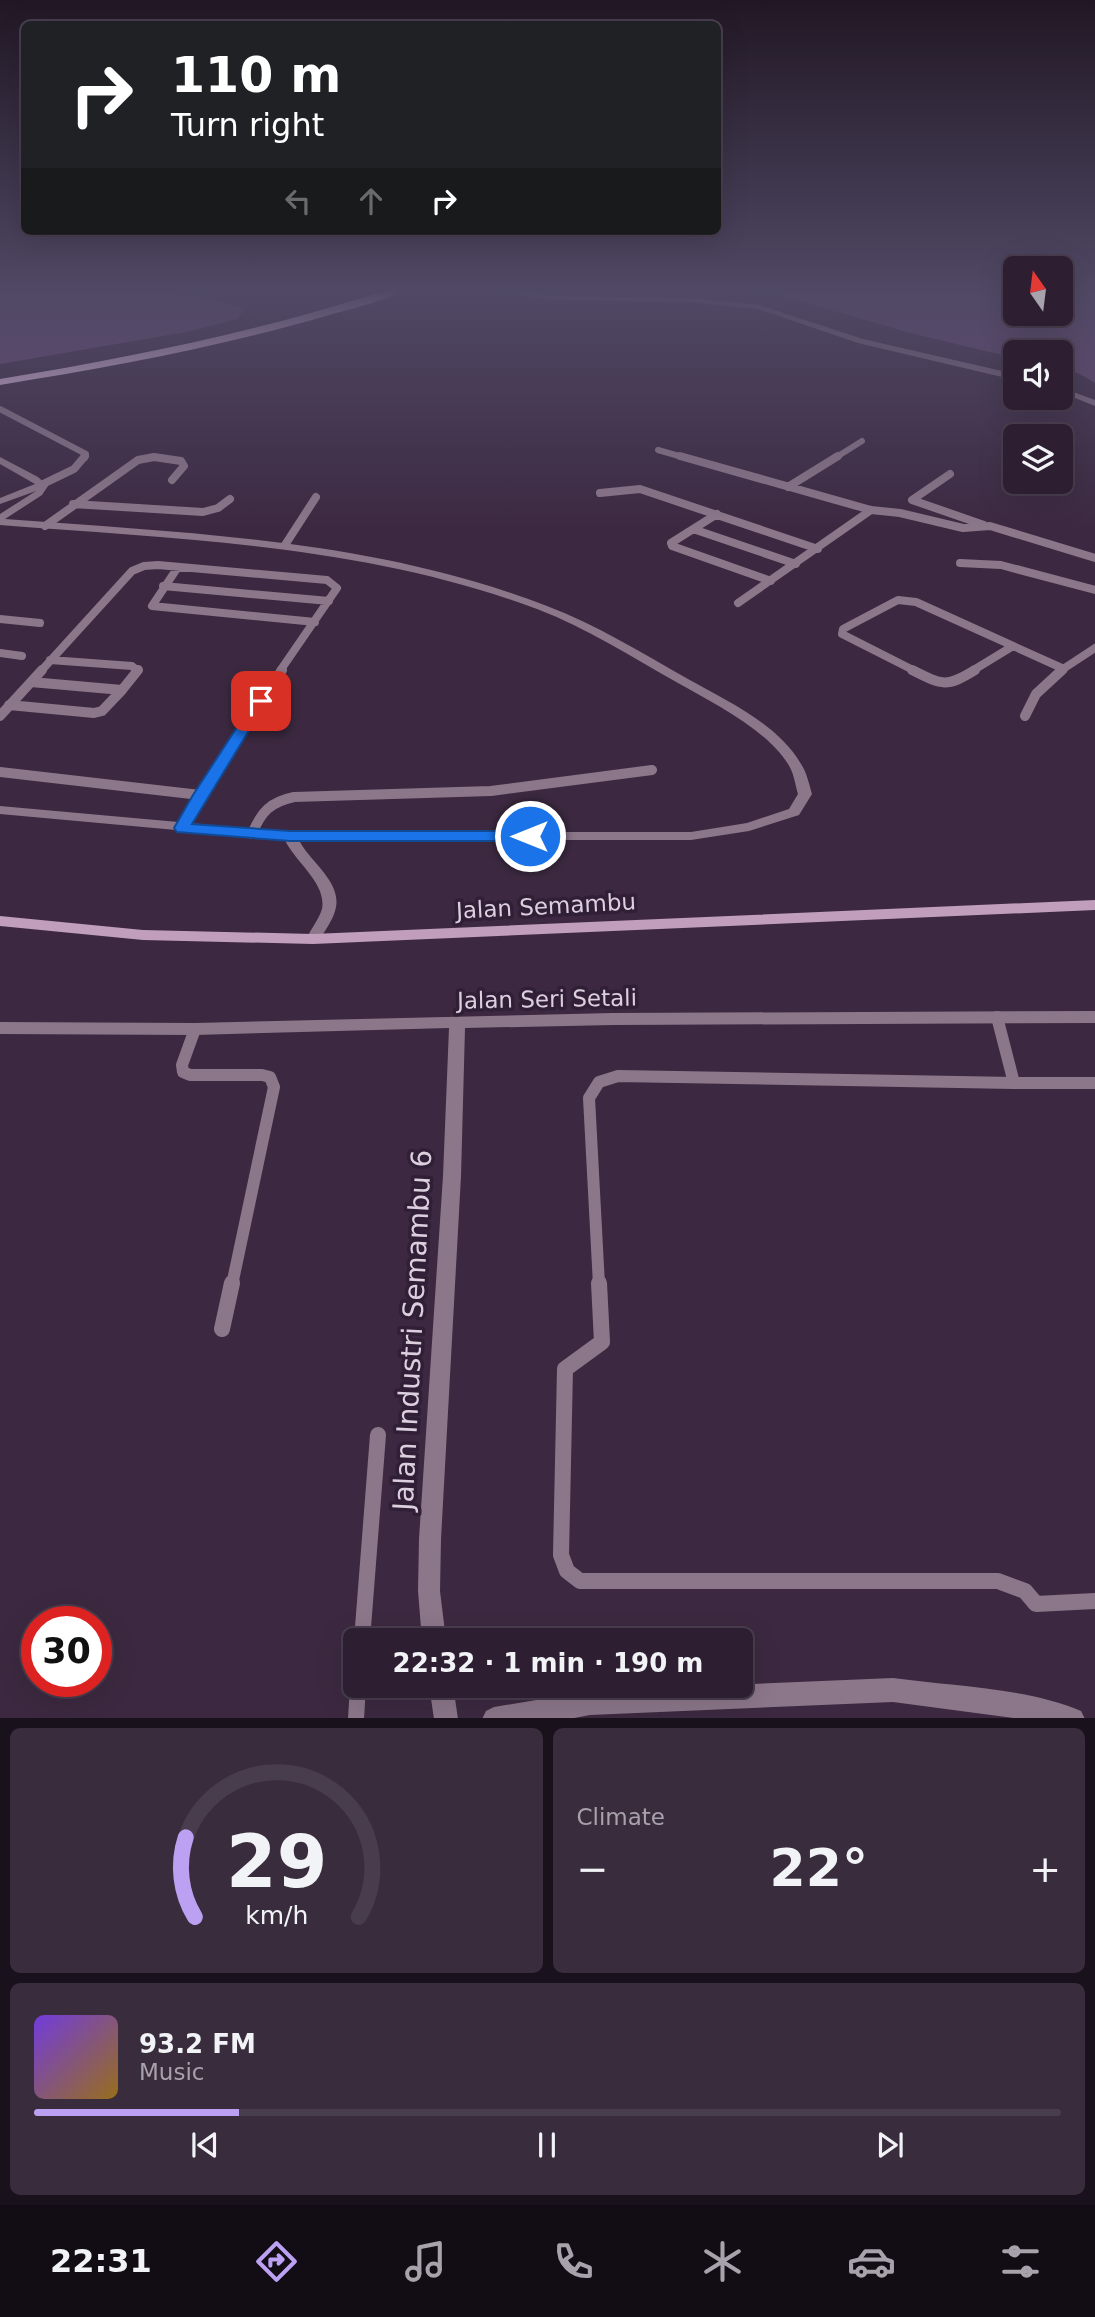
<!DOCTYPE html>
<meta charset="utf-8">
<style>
:root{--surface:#2d1f31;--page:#392c3d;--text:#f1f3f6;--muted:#a7a2ab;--line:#483d4d;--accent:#bca0f2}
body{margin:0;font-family:"DejaVu Sans",sans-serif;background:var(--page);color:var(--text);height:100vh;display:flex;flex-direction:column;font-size:26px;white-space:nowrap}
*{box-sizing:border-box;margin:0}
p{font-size:23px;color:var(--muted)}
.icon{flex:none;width:38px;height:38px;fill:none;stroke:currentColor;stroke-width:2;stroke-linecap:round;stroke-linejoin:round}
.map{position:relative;height:1718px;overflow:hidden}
.drawer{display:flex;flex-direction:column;gap:10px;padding:10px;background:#19111b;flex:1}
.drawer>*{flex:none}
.guide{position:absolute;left:21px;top:21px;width:700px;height:214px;border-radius:10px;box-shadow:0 7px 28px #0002,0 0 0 2px var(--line);background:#202124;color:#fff;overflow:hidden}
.needle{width:46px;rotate:346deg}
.buttons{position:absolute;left:1003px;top:256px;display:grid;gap:14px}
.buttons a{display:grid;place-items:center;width:70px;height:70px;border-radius:10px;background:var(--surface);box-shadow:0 7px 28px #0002,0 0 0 2px var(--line);font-size:35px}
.speed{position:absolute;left:21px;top:1606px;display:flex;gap:14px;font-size:35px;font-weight:700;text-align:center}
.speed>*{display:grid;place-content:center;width:91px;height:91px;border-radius:50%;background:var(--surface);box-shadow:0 7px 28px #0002,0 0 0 2px var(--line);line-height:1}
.speed .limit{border:10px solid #d22;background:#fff;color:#111}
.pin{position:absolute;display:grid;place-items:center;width:60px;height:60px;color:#fff;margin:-30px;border-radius:14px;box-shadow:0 4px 10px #0006}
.me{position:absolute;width:77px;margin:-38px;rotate:270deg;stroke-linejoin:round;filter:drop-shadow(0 0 5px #0008)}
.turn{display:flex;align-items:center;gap:24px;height:147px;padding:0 35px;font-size:32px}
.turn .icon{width:91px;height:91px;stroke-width:2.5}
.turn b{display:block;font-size:49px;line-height:60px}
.lanes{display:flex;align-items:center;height:66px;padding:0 35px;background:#0003;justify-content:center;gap:35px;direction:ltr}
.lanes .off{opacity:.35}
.big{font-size:52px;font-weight:600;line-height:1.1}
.drawer .tile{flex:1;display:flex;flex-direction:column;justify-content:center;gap:10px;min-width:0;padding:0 24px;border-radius:10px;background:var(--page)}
.drawer .dial{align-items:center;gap:0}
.dial svg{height:182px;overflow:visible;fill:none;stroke:var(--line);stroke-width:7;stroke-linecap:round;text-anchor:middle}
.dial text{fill:var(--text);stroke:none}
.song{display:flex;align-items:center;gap:21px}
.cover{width:84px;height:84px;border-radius:10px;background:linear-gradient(135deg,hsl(260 70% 55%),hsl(40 70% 35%))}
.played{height:7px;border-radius:4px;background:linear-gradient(90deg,var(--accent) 20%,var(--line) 20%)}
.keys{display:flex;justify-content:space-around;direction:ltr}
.heat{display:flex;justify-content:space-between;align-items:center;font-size:38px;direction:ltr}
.drawer .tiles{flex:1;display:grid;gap:10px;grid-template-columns:1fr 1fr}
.tile:last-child{grid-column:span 2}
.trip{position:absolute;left:343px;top:1628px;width:410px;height:70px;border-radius:10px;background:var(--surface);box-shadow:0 7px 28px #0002,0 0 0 2px var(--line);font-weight:600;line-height:70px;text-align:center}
.dock{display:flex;height:112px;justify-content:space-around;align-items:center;background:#120c14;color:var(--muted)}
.dock .icon{width:49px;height:49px}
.dock .on{color:var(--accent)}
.dock b{font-size:32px;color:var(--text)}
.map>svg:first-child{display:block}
.forest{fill:#6d4977}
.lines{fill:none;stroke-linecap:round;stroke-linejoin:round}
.service-far4{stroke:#8c778a;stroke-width:6}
.service-far3{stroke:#8c778a;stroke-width:8}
.service-far2{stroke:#8c778a;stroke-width:10}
.service-far1{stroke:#8c778a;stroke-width:12}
.service{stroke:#8c778a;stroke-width:16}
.minor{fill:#8c778a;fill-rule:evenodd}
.tertiary{fill:#8c778a;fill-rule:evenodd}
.secondary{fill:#c09ebc;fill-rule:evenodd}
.trunk{fill:#f3cdef;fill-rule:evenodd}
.route{fill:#1a73e8;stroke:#114b97;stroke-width:2}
.labels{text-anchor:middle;stroke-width:7;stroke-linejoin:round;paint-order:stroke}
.street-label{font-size:23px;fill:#dcd0df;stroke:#311f37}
.near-street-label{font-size:28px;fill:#dcd0df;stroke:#311f37}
</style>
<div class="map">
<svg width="1095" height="1719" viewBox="0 0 1095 1719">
<rect width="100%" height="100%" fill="#3c2941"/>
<path class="forest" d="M0,289H166L245,308L237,319L186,332L0,364Z
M710,289H1015V313H1060L1061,289H1095V383L1078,373L1061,369L1060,352H1015V358L910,333L780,295Z"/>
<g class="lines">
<path class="service-far4" d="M0,409L86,454L85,458
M658,450L686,458
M149,458H160
M835,458L862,441"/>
<path class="service-far3" d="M680,456L871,510L900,513L963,528L990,526L1095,558
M950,474L912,500L984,525
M41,485L74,469L85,456
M788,487L838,456
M600,493L640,489L818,549
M73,504L203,512L218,508L230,499
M717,514L671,543L672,546L771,581
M45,526L138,460L154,457L181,461L184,466L172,480
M693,529L796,564
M285,545L316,497
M960,563L1001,565L1095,590
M178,567L152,606L315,622
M163,586L329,601
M738,603L871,510
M0,619L40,623
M0,653L22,656
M50,660L132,666L138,671
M41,671L132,571L144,566L158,565L327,580L337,588L280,671
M915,671L842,634L843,629L898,600L916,602L1064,669
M972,671L1013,646
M1060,671L1095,648"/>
<path class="service-far2" d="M912,670C942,685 946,688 975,670
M122,690L138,670
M9,705L94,713L102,711L122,690L31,682
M0,716L42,670
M1025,716L1036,694L1062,670
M0,772L200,795
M182,828L216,770L282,670
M252,834C261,812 270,802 294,797L491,791L652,770"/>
<path class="service-far1" d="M195,1029L182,1065L183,1072L190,1075H262L270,1077L274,1087L232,1285
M1014,1083H1095
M599,1285L589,1098L599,1082L618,1076L1014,1083L997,1017"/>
<path class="service" d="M599,1283L602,1342L565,1369L561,1555L567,1571L580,1581H998L1025,1591L1036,1604L1095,1601
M222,1329L232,1283
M362,1640L378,1435
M356,1719L358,1685"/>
<path class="minor" d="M0,457L38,477L48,486L42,495L5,519C187,533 374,539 547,606C597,625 642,653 688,679C727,701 778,724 801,764C807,773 809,784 812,794L799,815L749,831L691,840H299C309,861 341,881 336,907C334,919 324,932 318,942H308L306,939C311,929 319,919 322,909C327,883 294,861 285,840L0,814V806L290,832H691L747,823L789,809L798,794C795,784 794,773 788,764C766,729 713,703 678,683C632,657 587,628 537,609C365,545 181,539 0,525V514L36,491L0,504V498L35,484L0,464Z
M1095,1011V1023L613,1025L465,1028L461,1176L441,1539L440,1591L446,1640H422L418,1591L419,1539L443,1176L449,1028L195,1035L0,1034V1022L195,1023L613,1013Z
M893,1678C951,1686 1028,1688 1081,1711L1085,1719H1021L893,1702L590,1715L569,1719H482L486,1711L494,1707L590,1691Z
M429,1685H453L458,1719H434Z"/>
<path class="tertiary" d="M490,289H506L551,296L691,298L759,305L863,339L1015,374V380L858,343L758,309L691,302L551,300Z
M1060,387L1095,400V406L1060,392Z"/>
<path class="secondary" d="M1095,900V910L313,944L143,940L0,926V916L143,930L313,934Z"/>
<path class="trunk" d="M390,289H404C387,301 350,309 329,315C221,347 111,367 0,385V379C132,357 262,331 390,289Z"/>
</g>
<linearGradient id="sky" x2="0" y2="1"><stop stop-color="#211724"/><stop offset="0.55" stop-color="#504965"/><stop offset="1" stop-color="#504965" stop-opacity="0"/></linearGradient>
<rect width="1095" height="529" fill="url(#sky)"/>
<path class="route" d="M261,697L267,701L192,824L290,831H530L538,836L530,841H290L177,832L174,828L193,795L256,698Z"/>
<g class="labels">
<g class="street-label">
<text transform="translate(546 906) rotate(-3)" y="8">Jalan Semambu</text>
<text transform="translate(547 999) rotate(-1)" y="8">Jalan Seri Setali</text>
</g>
<g class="near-street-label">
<text transform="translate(412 1330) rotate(-87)" y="10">Jalan Industri Semambu 6</text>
</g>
</g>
</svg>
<div class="buttons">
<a><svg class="needle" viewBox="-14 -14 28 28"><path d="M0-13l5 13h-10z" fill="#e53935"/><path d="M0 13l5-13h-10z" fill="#a7a2ab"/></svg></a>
<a><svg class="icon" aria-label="sound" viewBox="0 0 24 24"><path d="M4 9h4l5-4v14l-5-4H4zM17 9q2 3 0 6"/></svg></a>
<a><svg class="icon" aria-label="layers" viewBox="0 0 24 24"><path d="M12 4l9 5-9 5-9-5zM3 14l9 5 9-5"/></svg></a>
</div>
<div class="speed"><div class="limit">30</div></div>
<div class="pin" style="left:261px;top:701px;background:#d93025"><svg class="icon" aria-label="arrive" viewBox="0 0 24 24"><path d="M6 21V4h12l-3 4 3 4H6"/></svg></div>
<svg class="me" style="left:530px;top:836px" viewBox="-20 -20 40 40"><circle r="17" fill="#1a73e8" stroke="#fff" stroke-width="3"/><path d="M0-11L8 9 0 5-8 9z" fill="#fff"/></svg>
<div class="trip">22:32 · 1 min · 190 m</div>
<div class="guide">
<div class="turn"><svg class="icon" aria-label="right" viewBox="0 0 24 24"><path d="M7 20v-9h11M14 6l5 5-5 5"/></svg><div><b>110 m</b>Turn right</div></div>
<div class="lanes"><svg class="icon off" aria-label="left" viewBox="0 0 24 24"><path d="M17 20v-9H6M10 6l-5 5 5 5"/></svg><svg class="icon off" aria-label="ahead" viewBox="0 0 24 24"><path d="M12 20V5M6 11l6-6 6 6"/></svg><svg class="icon" aria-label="right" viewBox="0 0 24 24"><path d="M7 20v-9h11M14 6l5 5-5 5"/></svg></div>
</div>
</div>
<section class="drawer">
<div class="tiles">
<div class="tile dial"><svg viewBox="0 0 100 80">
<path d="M14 69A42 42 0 1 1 86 69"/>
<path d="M14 69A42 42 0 0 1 10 34" stroke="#bca0f2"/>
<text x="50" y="56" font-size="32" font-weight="700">29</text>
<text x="50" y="72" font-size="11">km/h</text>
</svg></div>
<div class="tile"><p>Climate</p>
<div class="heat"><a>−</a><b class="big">22°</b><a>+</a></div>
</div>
<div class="tile">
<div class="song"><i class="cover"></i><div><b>93.2 FM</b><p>Music</p></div></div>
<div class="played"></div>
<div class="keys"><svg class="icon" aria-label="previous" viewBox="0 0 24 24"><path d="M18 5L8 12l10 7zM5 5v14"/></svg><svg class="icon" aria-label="pause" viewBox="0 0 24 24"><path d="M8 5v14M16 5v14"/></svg><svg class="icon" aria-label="next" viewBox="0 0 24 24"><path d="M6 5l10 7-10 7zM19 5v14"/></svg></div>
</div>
</div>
</section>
<nav class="dock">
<b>22:31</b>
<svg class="icon on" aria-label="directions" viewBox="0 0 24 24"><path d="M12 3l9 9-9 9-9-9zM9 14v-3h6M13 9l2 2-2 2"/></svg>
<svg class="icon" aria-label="music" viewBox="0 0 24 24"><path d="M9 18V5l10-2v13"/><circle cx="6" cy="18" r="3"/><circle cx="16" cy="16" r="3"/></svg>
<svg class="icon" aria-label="phone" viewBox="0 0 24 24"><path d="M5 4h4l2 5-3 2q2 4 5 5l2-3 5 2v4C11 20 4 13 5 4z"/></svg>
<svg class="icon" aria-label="climate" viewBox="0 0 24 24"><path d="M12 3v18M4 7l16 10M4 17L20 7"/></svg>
<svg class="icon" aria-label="car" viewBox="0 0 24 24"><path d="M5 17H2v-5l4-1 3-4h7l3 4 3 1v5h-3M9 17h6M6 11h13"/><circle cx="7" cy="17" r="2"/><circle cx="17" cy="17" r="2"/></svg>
<svg class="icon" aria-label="filters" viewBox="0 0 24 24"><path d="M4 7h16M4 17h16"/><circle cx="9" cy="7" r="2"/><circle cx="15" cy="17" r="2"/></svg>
</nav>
